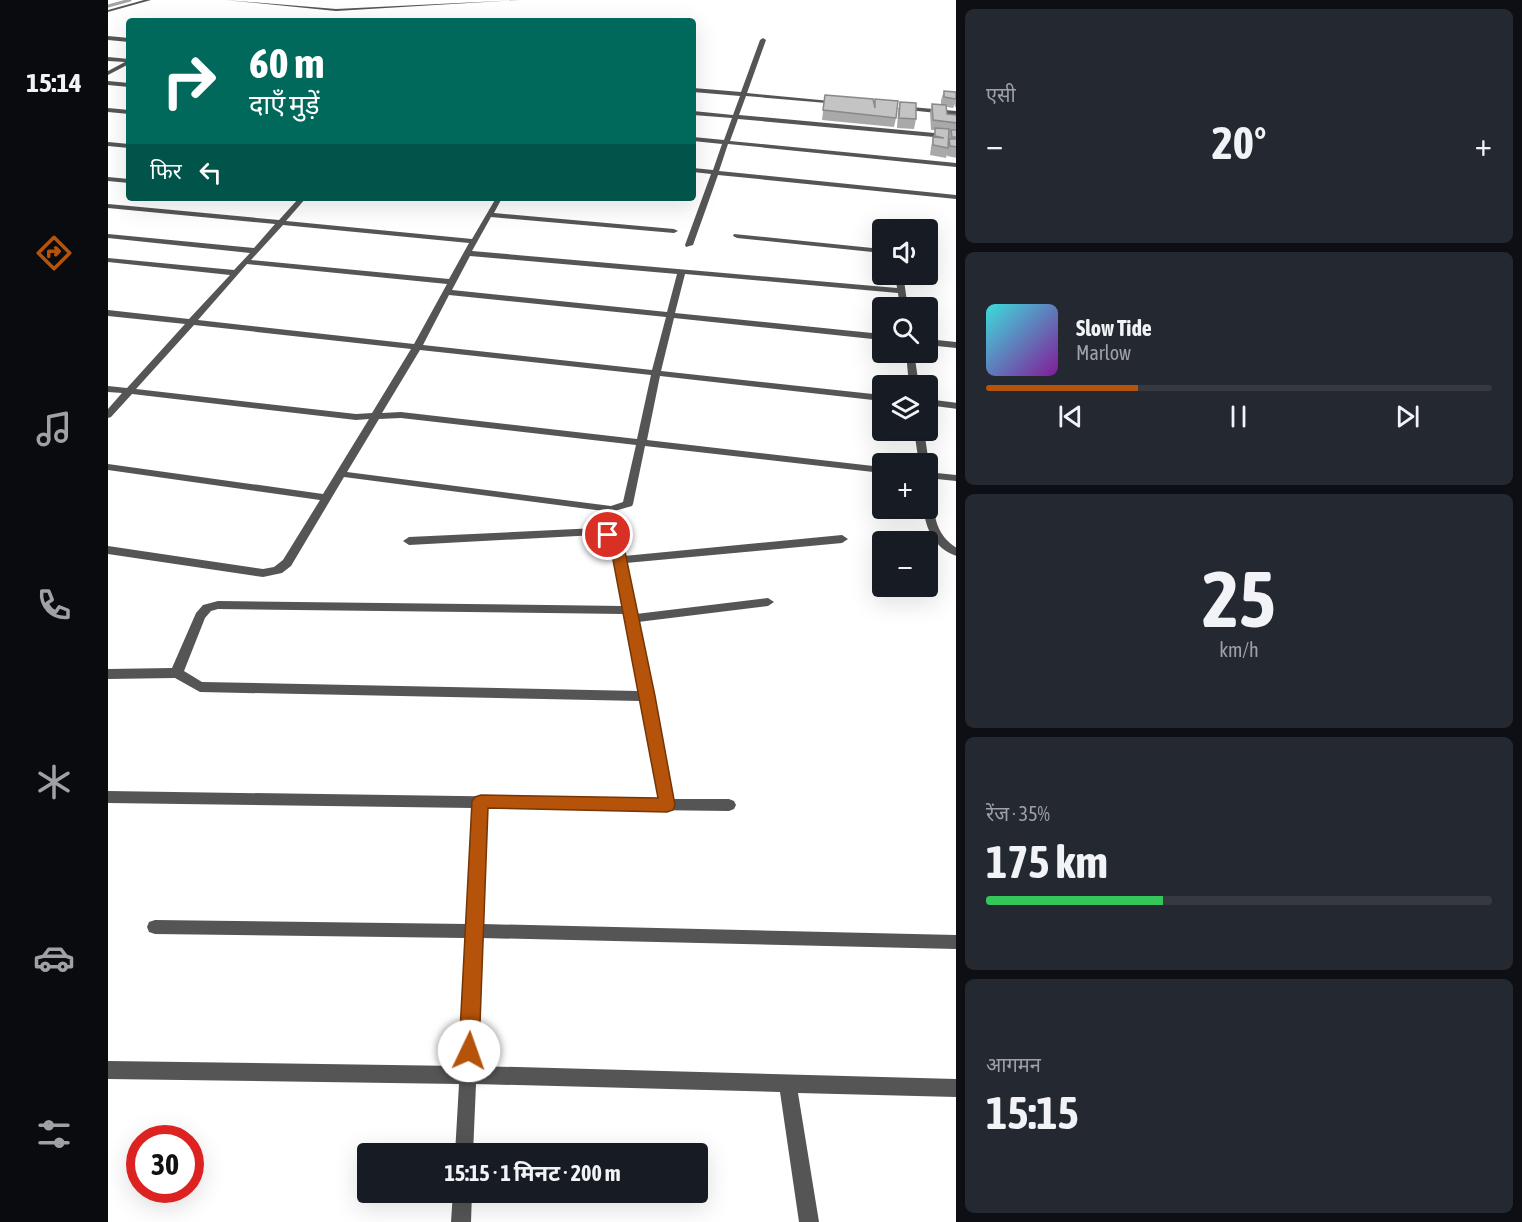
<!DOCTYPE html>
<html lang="hi">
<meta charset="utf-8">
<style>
:root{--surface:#171b24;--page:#242831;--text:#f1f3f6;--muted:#9ea1a6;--line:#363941;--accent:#b45309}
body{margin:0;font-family:"Asap Condensed","Noto Sans Devanagari",sans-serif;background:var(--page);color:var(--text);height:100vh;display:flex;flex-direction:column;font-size:22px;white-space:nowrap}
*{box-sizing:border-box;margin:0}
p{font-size:20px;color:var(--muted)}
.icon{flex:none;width:33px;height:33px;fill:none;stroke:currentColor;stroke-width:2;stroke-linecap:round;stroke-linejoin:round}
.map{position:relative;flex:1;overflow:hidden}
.side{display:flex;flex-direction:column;gap:9px;padding:9px;background:#0d0f14;width:566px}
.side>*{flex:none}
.guide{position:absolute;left:18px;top:18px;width:570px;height:183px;border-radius:6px;box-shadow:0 6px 24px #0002;background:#00695c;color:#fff;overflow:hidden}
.fabs{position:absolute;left:764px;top:219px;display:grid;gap:12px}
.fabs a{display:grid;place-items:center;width:66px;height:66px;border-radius:6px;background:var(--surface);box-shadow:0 6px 24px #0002;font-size:30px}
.speed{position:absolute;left:18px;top:1125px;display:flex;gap:12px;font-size:30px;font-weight:700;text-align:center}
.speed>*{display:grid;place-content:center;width:78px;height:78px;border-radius:50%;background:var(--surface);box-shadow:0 6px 24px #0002;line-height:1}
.speed .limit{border:9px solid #d22;background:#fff;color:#111}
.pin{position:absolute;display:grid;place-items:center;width:51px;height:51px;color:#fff;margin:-26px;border:3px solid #fff;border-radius:50%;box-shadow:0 2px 6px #0007}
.me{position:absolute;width:66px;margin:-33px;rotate:3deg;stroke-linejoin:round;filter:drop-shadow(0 0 4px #0008)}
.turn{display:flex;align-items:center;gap:21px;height:126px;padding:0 24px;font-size:27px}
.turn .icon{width:78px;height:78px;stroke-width:2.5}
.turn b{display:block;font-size:42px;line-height:51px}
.then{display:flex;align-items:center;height:57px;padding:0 24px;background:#0003;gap:12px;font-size:22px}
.big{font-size:45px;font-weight:700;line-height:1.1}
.side .card{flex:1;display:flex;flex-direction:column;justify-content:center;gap:9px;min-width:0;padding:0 21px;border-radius:9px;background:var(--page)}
.side .dial{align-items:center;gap:0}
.dial b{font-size:78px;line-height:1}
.song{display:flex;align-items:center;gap:18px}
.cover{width:72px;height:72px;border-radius:9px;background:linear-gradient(135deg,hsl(180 70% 55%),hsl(290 70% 35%))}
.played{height:6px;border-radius:3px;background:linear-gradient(90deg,var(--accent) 30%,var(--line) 30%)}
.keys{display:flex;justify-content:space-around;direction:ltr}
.heat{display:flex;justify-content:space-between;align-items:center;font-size:33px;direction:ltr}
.charge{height:9px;border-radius:4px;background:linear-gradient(90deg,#34c759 35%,var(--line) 0)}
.trip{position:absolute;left:249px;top:1143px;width:351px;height:60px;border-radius:6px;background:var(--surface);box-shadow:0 6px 24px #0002;font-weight:700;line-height:60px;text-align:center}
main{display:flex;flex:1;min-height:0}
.tabs{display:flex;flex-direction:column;width:108px;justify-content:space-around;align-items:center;background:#090b0e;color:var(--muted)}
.tabs .icon{width:42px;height:42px}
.tabs .current{color:var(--accent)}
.tabs b{font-size:27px;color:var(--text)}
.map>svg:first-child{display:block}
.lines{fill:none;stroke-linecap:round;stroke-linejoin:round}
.stream{stroke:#a3a3a3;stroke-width:3}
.street{fill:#555;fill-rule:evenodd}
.wall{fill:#a9a9a9}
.building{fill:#c4c4c4;stroke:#898989;stroke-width:1.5}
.route{fill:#b45309;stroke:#753606;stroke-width:1.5}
</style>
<main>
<nav class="tabs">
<b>15:14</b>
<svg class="icon current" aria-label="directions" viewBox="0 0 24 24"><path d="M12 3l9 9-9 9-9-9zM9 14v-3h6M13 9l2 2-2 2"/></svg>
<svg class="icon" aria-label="music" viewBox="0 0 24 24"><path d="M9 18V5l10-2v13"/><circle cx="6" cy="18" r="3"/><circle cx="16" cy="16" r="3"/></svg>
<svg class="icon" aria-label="phone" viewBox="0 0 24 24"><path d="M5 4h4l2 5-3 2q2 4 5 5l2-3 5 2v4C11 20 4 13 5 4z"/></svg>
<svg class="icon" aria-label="climate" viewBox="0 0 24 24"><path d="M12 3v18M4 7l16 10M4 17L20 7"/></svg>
<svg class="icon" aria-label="car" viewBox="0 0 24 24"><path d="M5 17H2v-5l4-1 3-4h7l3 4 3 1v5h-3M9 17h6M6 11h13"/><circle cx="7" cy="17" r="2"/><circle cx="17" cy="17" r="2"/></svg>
<svg class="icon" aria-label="filters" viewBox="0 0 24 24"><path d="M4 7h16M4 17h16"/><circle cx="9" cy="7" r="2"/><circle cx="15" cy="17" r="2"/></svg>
</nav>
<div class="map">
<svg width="849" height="1222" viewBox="0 0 849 1222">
<rect width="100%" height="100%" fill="#fff"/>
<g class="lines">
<path class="stream" d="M0,6L22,0"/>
<path class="street" d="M36,0H43L0,12V10Z
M117,0L228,9L412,0L228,11Z
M0,36L21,38V42L0,40Z
M655,38L658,40L639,93L733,102L730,104L638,96L631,115L849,135V139L630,119L622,141L849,163V167L620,144L611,171L849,195V199L610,175L585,245L578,247L577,245L603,174L585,172V168L605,170L614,144L585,141V137L616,140L624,118L585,115V111L625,115L632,96L585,92V88L633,92L652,40Z
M0,57L21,59V64L0,75V71L17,62L0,61Z
M0,81L21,83V87L0,85Z
M792,106L849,111V115L790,109Z
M0,108L21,110V114L0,112Z
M0,142L21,144V148L0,146Z
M0,177L21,179V183L0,181Z
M191,198H198L178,221L364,239L388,198H394L386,213L566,229L570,231L566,233L383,217L364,251L789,288L787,274H795L800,308H792L790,293L577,274L567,313L774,334V340L566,318L553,371L774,395V401L552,376L539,440L774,467V473L537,446L525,504L524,506L503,512L236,477L183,566L174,573L155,577L0,554V546L155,569L166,567L175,560L212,500L0,470V464L215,494L261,419L248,420L24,394L3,417L0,418V409L14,393L0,392V386L19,388L77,324L0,316V310L81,319L122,275L0,262V258L126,270L142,253L0,238V234L146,248L167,224L0,208V204L171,220ZM175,225L361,243L341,279L143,260ZM362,256L569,274L559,312L344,290ZM139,264L339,284L306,344L90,320ZM341,295L558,317L544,370L315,345ZM86,325L303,349L264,413L248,414L28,389ZM312,350L543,375L529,439L293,412L274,413ZM293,418L528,445L515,502L503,506L239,472L271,419Z
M551,198H559L556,200Z
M626,234L774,249V253L629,238L625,236Z
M819,339L849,342V348L819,345Z
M798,352H806L811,386H801Z
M819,399L849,403V409L819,405Z
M806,430H816L821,464L820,466L819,464H811Z
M819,472L849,475V481L819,478Z
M819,486L824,489C826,513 826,534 849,548V556C827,549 818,530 815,508H819Z
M489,528C508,533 513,537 516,556L734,535L740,539L734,543L518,563L528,614L660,598L666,602L660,606L530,622L544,692L547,696L545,699L565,799H621L626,801L628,805L626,809L621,811L380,808L375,924L849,935V949L374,938L369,1066L849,1079V1097L690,1093L711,1222H691L672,1092L368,1084L365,1154H347L351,1084L0,1079V1061L351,1066L358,938L47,934L41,932L39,927L41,922L47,920L359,924L365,808L0,803V791L551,799L532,701L92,692L67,678L0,679V669L64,668L88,613L95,605L110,601L514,606L503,543L496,537L488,535L301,545L295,541L301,537ZM110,609L516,614L530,691L94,682L76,671L97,618L103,611Z
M345,1192H364L363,1222H343Z"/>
</g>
<path class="wall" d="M836,91L848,94L849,91V108L847,107V104L845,108L839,107V114L849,115V158L839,156V154L838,158L822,155L823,147L827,130H823L822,113L824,104L833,105V100Z
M717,95L766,103L767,99L788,118L786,127L714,120Z
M792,102L808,119L806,129L789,128L790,111Z"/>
<path class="building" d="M836,91L848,92V99L836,97Z
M717,95L765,99L767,108V99L790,101L788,118L715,110Z
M792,102L808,103V119L791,118Z
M824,104L838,105L839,114L849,115V123L825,120Z
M827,128L841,129L840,148L825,145V137L836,138L827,136Z
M843,130H849V147L842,146L841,139H847V137H844Z"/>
<path class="route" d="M500,531L505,532L515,542L547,696L567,805L565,810L559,812L380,808L371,1051L368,1057L361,1060L354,1057L351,1051L364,801L367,797L373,795L550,798L502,544L494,535Z"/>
</svg>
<div class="fabs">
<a><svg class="icon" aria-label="sound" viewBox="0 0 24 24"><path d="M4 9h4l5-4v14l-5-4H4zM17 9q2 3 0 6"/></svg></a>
<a><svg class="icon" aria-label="search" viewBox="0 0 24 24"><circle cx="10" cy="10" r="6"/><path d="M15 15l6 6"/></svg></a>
<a><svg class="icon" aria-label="layers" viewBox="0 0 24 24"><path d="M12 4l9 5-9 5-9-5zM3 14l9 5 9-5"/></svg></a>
<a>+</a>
<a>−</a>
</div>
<div class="speed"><div class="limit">30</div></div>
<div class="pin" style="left:500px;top:535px;background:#d93025"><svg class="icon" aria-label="arrive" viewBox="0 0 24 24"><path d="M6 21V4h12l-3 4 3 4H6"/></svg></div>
<svg class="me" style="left:361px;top:1051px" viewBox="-20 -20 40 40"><circle r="19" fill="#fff"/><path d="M0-13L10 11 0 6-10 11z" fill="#b45309"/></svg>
<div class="trip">15:15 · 1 मिनट · 200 m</div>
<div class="guide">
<div class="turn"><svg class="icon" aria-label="right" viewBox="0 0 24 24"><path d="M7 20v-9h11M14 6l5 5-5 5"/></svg><div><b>60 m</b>दाएँ मुड़ें</div></div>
<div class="then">फिर<svg class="icon" aria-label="left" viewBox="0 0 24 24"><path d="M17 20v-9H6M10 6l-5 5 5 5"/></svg></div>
</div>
</div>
<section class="side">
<div class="card"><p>एसी</p>
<div class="heat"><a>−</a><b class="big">20°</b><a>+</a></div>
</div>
<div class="card">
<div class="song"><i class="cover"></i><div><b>Slow Tide</b><p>Marlow</p></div></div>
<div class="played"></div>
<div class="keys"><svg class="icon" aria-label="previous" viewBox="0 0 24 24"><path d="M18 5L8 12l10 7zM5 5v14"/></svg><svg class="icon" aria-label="pause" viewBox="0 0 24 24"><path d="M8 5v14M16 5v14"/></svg><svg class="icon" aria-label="next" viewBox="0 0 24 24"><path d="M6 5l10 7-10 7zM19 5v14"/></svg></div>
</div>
<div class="card dial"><b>25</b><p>km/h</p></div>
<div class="card"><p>रेंज · 35%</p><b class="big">175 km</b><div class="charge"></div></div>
<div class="card"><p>आगमन</p><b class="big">15:15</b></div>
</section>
</main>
